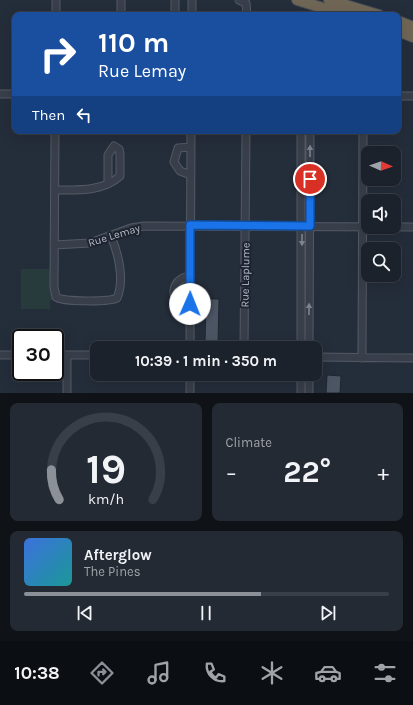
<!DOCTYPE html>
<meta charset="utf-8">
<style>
:root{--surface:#1b222c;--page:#242a34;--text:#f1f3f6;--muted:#a0a4a9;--line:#393f48;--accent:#8c9099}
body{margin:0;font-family:Karla,sans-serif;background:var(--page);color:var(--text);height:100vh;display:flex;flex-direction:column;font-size:15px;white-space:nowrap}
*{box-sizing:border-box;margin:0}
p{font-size:13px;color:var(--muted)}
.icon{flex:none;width:22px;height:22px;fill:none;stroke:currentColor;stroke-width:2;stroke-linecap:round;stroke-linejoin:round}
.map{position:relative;height:393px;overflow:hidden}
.side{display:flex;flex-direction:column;gap:10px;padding:10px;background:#0f1318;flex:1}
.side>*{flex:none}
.top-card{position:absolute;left:12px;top:12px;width:389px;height:122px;border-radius:8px;box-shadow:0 4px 16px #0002,0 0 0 1px var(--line);background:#1a4fa0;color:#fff;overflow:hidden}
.needle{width:26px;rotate:92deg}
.tools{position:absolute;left:361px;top:146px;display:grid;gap:8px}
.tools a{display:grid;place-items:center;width:40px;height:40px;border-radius:8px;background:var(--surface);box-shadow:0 4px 16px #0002,0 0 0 1px var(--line);font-size:20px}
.speed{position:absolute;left:12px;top:329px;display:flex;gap:8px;font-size:20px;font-weight:700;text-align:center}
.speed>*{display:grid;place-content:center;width:52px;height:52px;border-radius:50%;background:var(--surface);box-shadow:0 4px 16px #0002,0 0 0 1px var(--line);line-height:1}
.speed .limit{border:2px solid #111;border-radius:6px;background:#fff;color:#111}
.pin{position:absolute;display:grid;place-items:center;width:34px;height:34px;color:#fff;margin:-17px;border:2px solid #fff;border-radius:50%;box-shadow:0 1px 4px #0007}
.me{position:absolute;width:44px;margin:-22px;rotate:1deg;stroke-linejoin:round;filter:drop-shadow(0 0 3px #0008)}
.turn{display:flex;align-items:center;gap:14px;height:84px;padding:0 20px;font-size:18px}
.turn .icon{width:52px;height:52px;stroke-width:2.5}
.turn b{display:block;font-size:28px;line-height:34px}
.then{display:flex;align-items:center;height:38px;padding:0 20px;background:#0003;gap:8px;font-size:15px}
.big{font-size:30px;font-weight:700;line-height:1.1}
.side .card{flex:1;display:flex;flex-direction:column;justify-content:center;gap:6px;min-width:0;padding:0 14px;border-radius:8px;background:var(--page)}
.side .dial{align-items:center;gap:0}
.dial svg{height:104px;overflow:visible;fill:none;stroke:var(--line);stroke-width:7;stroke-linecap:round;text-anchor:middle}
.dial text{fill:var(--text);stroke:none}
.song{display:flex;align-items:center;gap:12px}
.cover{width:48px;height:48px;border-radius:6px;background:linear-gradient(135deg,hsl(220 70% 55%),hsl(180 70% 35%))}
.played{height:4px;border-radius:2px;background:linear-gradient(90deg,var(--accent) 65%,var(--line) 65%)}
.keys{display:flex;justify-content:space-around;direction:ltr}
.heat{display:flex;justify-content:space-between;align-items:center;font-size:22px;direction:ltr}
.side .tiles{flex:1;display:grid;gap:10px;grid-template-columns:1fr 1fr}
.card:last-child{grid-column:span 2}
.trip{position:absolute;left:90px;top:341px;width:232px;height:40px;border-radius:8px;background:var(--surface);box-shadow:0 4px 16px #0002,0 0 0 1px var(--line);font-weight:700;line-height:40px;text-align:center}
.tabs{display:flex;height:64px;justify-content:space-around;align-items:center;background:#0b0e12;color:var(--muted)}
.tabs .icon{width:28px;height:28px}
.tabs .current{color:var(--accent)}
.tabs b{font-size:18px;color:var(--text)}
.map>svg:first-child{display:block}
.green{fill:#273a3c}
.building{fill:#4b5563;stroke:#1f2631}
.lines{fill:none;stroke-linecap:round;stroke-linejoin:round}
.minor-casing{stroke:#535a65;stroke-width:9}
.highway-casing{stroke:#434a55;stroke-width:12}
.minor{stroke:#383f4a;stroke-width:7}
.highway{stroke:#706656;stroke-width:10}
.oneway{fill:#7c838e}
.route-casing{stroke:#114b97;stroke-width:10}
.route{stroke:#1a73e8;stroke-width:7}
.labels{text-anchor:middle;stroke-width:4;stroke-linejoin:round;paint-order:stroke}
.street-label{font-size:11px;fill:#b3bac6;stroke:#1d242f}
</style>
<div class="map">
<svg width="413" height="393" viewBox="0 0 413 393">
<rect width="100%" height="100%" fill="#242d3a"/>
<path class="green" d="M21,269H54L56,297L50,301V309H21Z"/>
<path class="building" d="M206,299H219L218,344L205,343Z
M327,375L341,376L340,393H326Z"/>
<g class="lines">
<defs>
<path id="minor" d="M121,0V15
M239,0L246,3L247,15
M56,15V0
M175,15V0
M192,15V0
M0,94H15
M398,96H413
M55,131L54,287L56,297C63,302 110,302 117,298C125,280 118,253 111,236
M191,175L180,171L174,162L178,148L191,147
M55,190C76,190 103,192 120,176V154L119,149L114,146L108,155V184
M54,245L90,243L131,228L144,226L413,227
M190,304L178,302C169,290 176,278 190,276
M190,348L191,131
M244,348L246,131
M301,348V131
M309,348L310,131
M0,355H21
M55,355H97
M67,355V393
M315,357L413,358
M362,358L363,131
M190,393V374
M301,393V374
M309,393V374"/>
<path id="highway" d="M297,0L346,15
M329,0L379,15
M398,21L413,27
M398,31L413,37"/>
</defs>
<use href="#minor" class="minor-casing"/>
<use href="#highway" class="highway-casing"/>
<use href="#minor" class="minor"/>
<use href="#highway" class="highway"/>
</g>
<defs><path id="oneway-solid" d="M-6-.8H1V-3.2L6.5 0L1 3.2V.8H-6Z"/></defs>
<g class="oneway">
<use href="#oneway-solid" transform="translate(310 151) rotate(-90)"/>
<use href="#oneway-solid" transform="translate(302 240) rotate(90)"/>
<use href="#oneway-solid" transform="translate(309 309) rotate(-89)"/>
</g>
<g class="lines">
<defs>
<path id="route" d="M190,304V225L310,226V179"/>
</defs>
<use href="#route" class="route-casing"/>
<use href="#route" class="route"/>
</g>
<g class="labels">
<g class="street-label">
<text transform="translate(114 235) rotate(-17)" y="4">Rue Lemay</text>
<text transform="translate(245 275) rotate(-89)" y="4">Rue Laplume</text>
</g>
</g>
</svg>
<div class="tools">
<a><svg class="needle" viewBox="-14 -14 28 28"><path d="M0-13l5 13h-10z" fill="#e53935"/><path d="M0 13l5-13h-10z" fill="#a0a4a9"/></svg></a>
<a><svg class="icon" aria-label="sound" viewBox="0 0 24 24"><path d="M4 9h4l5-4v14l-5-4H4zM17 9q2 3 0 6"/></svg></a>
<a><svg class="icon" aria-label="search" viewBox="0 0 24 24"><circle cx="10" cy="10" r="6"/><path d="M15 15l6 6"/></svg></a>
</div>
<div class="speed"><div class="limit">30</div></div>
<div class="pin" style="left:310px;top:179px;background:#d93025"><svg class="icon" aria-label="arrive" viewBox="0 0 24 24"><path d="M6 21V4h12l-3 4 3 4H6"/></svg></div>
<svg class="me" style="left:190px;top:304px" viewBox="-20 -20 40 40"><circle r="19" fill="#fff"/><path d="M0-13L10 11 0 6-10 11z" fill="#1a73e8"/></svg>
<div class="trip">10:39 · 1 min · 350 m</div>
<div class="top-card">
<div class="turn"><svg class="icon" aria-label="right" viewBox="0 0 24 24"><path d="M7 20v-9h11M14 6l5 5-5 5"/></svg><div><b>110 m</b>Rue Lemay</div></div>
<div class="then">Then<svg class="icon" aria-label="left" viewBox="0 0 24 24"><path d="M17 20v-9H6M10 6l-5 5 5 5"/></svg></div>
</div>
</div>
<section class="side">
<div class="tiles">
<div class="card dial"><svg viewBox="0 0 100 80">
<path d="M14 69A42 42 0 1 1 86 69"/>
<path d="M14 69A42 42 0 0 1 8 46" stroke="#8c9099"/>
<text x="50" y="56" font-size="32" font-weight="700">19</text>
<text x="50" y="72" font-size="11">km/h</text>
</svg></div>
<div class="card"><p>Climate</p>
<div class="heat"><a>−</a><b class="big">22°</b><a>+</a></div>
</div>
<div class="card">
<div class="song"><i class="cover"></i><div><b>Afterglow</b><p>The Pines</p></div></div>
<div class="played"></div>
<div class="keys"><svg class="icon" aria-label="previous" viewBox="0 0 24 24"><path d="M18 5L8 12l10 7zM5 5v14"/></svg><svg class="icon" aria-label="pause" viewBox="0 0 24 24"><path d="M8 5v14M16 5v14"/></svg><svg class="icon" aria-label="next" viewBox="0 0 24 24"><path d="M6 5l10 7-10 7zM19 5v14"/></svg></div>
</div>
</div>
</section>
<nav class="tabs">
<b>10:38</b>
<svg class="icon current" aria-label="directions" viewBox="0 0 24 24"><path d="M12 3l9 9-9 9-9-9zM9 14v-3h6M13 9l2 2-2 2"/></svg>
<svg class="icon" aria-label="music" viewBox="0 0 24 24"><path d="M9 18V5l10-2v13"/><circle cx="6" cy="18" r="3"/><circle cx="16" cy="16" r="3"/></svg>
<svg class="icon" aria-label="phone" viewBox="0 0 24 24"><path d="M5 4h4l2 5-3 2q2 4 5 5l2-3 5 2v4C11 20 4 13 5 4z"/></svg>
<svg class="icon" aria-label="climate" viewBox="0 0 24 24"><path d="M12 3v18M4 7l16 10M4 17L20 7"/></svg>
<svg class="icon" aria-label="car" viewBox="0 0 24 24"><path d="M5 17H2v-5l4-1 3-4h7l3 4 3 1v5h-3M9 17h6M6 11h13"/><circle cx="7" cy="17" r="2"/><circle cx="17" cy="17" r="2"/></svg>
<svg class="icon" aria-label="filters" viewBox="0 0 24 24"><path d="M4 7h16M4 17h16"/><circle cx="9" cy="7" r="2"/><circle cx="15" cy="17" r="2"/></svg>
</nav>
